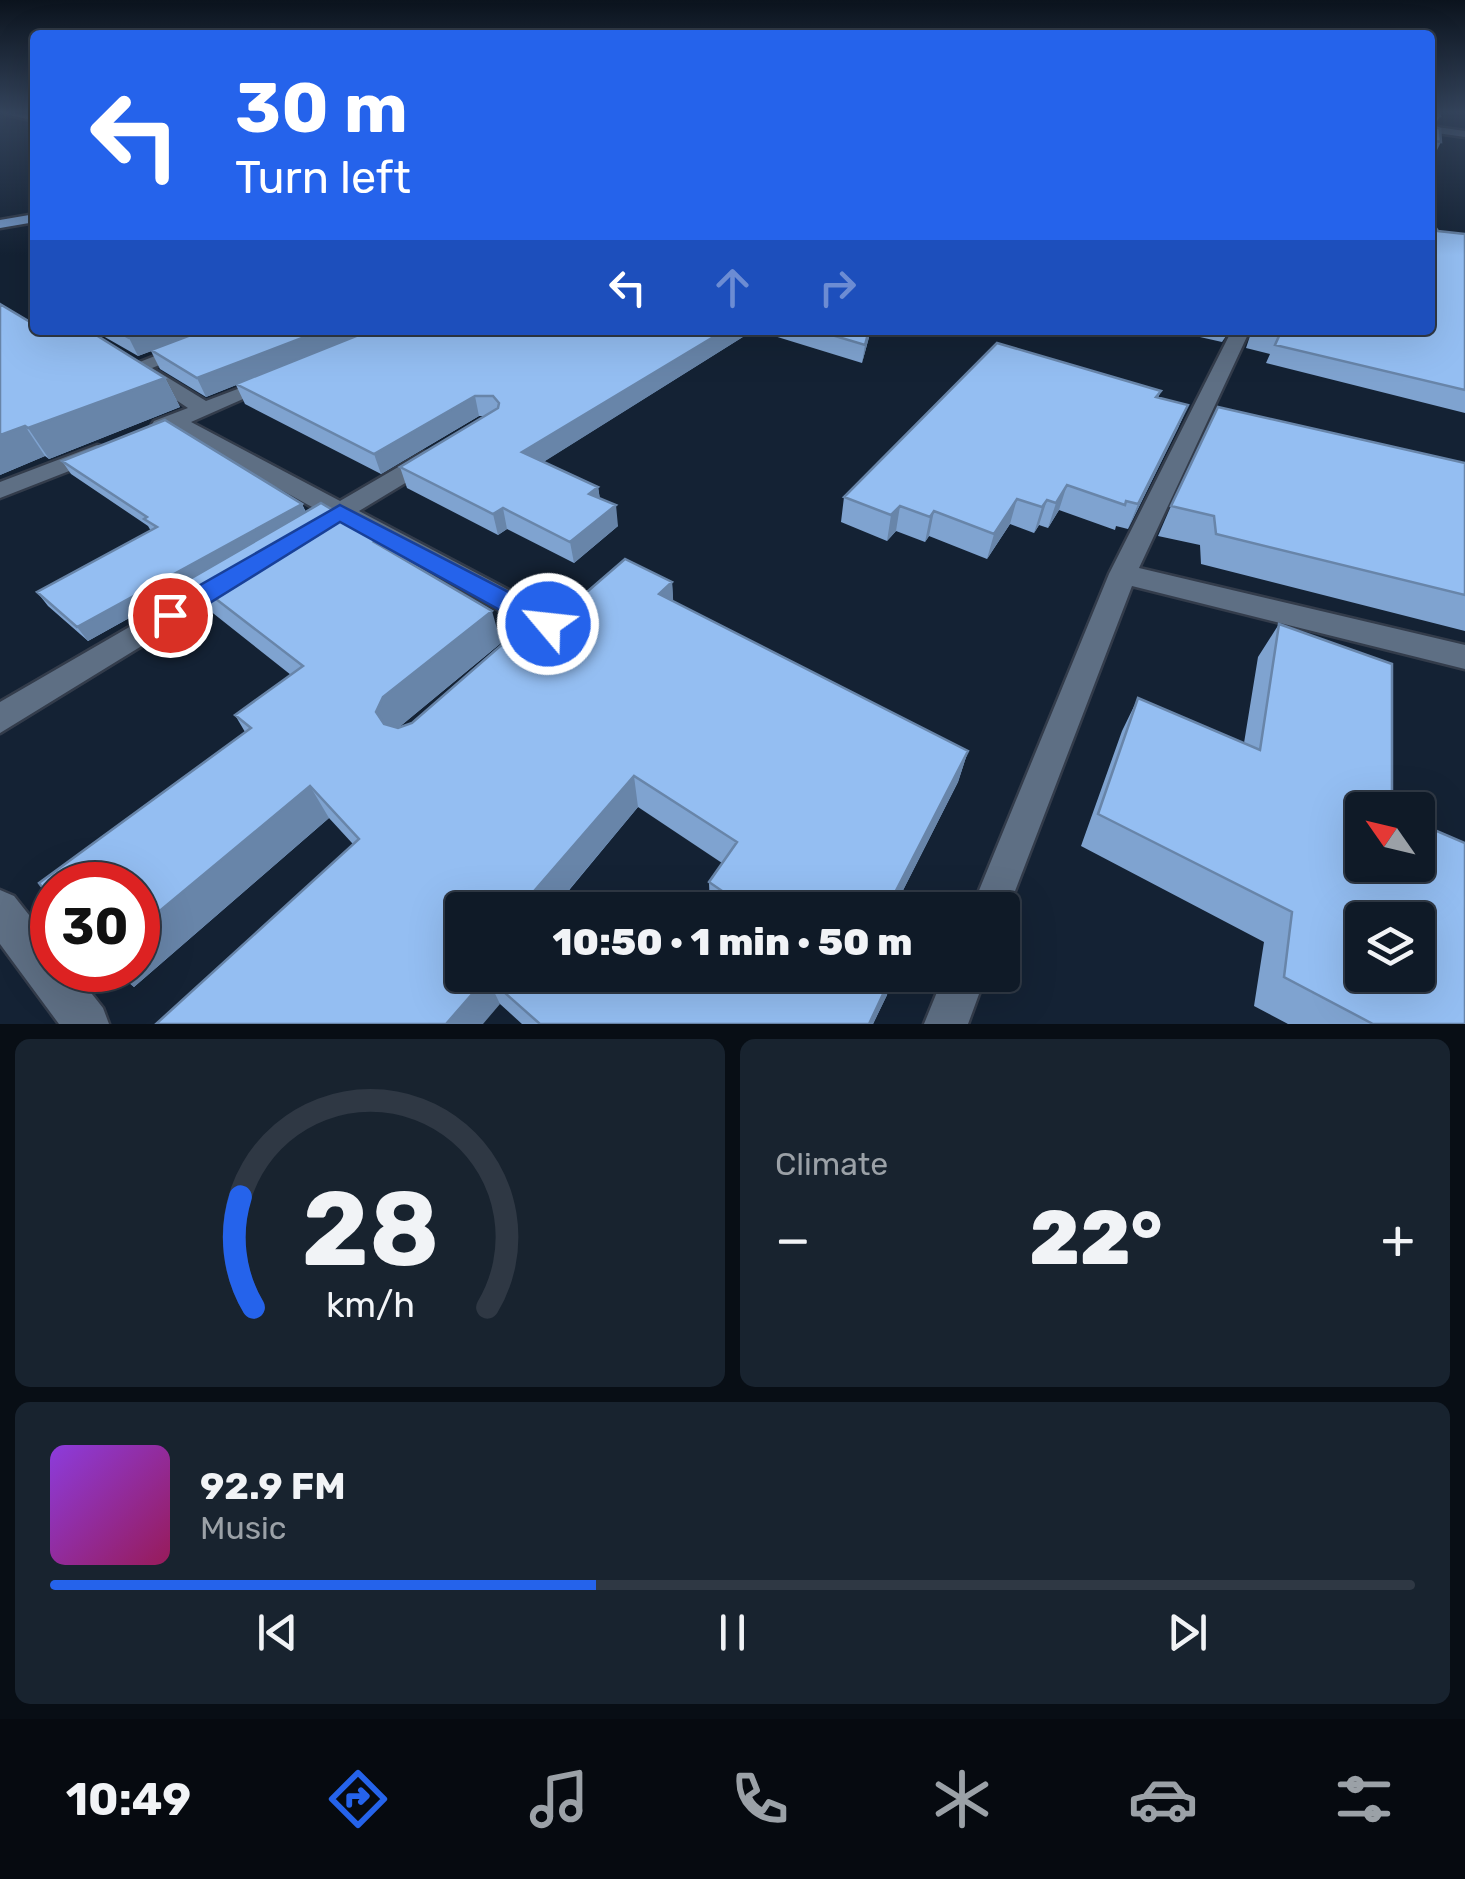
<!DOCTYPE html>
<meta charset="utf-8">
<style>
:root{--surface:#0f1a27;--page:#18232f;--text:#f1f3f6;--muted:#9ba1a7;--line:#2f3844;--accent:#2563eb}
body{margin:0;font-family:Rubik,sans-serif;background:var(--page);color:var(--text);height:100vh;display:flex;flex-direction:column;font-size:38px;white-space:nowrap}
*{box-sizing:border-box;margin:0}
p{font-size:32px;color:var(--muted)}
.icon{flex:none;width:55px;height:55px;fill:none;stroke:currentColor;stroke-width:2;stroke-linecap:round;stroke-linejoin:round}
.map{position:relative;height:1024px;overflow:hidden}
.side{display:flex;flex-direction:column;gap:15px;padding:15px;background:#080e15;flex:1}
.side>*{flex:none}
.guide{position:absolute;left:30px;top:30px;width:1405px;height:305px;border-radius:10px;box-shadow:0 10px 40px #0002,0 0 0 2px var(--line);background:#2563eb;color:#fff;overflow:hidden}
.needle{width:65px;rotate:304deg}
.buttons{position:absolute;left:1345px;top:792px;display:grid;gap:20px}
.buttons a{display:grid;place-items:center;width:90px;height:90px;border-radius:10px;background:var(--surface);box-shadow:0 10px 40px #0002,0 0 0 2px var(--line);font-size:50px}
.speed{position:absolute;left:30px;top:862px;display:flex;gap:20px;font-size:50px;font-weight:700;text-align:center}
.speed>*{display:grid;place-content:center;width:130px;height:130px;border-radius:50%;background:var(--surface);box-shadow:0 10px 40px #0002,0 0 0 2px var(--line);line-height:1}
.speed .limit{border:15px solid #d22;background:#fff;color:#111}
.pin{position:absolute;display:grid;place-items:center;width:85px;height:85px;color:#fff;margin:-42px;border:5px solid #fff;border-radius:50%;box-shadow:0 2px 10px #0007}
.me{position:absolute;width:110px;margin:-55px;rotate:298deg;stroke-linejoin:round;filter:drop-shadow(0 0 8px #0008)}
.turn{display:flex;align-items:center;gap:35px;height:210px;padding:0 40px;font-size:45px}
.turn .icon{width:130px;height:130px;stroke-width:2.5}
.turn b{display:block;font-size:70px;line-height:85px}
.lanes{display:flex;align-items:center;height:95px;padding:0 40px;background:#0003;justify-content:center;gap:50px;direction:ltr}
.lanes .off{opacity:.35}
.big{font-size:75px;font-weight:800;line-height:1.1}
.side .card{flex:1;display:flex;flex-direction:column;justify-content:center;gap:15px;min-width:0;padding:0 35px;border-radius:15px;background:var(--page)}
.side .dial{align-items:center;gap:0}
.dial svg{height:260px;overflow:visible;fill:none;stroke:var(--line);stroke-width:7;stroke-linecap:round;text-anchor:middle}
.dial text{fill:var(--text);stroke:none}
.song{display:flex;align-items:center;gap:30px}
.cover{width:120px;height:120px;border-radius:15px;background:linear-gradient(135deg,hsl(270 70% 55%),hsl(330 70% 35%))}
.played{height:10px;border-radius:5px;background:linear-gradient(90deg,var(--accent) 40%,var(--line) 40%)}
.keys{display:flex;justify-content:space-around;direction:ltr}
.heat{display:flex;justify-content:space-between;align-items:center;font-size:55px;direction:ltr}
.side .tiles{flex:1;display:grid;gap:15px;grid-template-columns:1fr 1fr}
.card:last-child{grid-column:span 2}
.trip{position:absolute;left:445px;top:892px;width:575px;height:100px;border-radius:10px;background:var(--surface);box-shadow:0 10px 40px #0002,0 0 0 2px var(--line);font-weight:800;line-height:100px;text-align:center}
.tabs{display:flex;height:160px;justify-content:space-around;align-items:center;background:#060a10;color:var(--muted)}
.tabs .icon{width:70px;height:70px}
.tabs .active{color:var(--accent)}
.tabs b{font-size:45px;color:var(--text)}
.map>svg:first-child{display:block}
.lines{fill:none;stroke-linecap:round;stroke-linejoin:round}
.street-casing{stroke:#333c4b;stroke-width:5}
.primary-casing{stroke:#333c4b;stroke-width:5}
.street{fill:#5e6f84;fill-rule:evenodd}
.primary{fill:#789dcd;fill-rule:evenodd}
.wall{fill:#7fa3d0}
.shaded-wall{fill:#6885a9}
.building{fill:#94bef2;stroke:#6885a9;stroke-width:2.5;fill-rule:evenodd}
.route{fill:#2563eb;stroke:#184099;stroke-width:2.5}
</style>
<div class="map">
<svg width="1465" height="1024" viewBox="0 0 1465 1024">
<rect width="100%" height="100%" fill="#142234"/>
<g class="lines">
<defs>
<path id="street" d="M4,112L35,115V121L6,114Z
M1430,126L1465,131V137L1430,132Z
M221,330H247L152,368L206,401L269,377L279,383L191,422L340,501L424,452H440L443,457L440,462L359,511L558,616L563,624C552,643 522,671 499,664L495,656L526,625L340,522L320,524L316,518L321,512L172,429L154,431L151,426L154,421L188,408L127,367Z
M1232,330H1250L1139,568L1465,645V669L1132,586L1002,925V910H971L1109,574Z
M97,445L105,447L108,452L105,457L0,498V482Z
M226,571L236,574L240,581L236,588L0,733V702Z
M0,890L14,896L52,944V970H73L103,1008L109,1024H59L0,944Z
M944,975H986L968,1024H924Z"/>
<path id="primary" d="M35,214V222L0,228V220Z"/>
</defs>
<use href="#street" class="street-casing"/>
<use href="#primary" class="primary-casing"/>
<use href="#street" class="street"/>
<use href="#primary" class="primary"/>
</g>
<path class="wall" d="M1430,112L1440,116L1436,123H1430L1441,142L1437,150L1433,149L1431,153L1430,152Z
M1438,231L1465,234V413L1266,363L1270,354L1246,348L1252,330H1430Z
M34,325L165,378L180,407L49,459L45,456L0,475Z
M100,330H754L543,462L598,487L600,499L618,526L574,563L507,529L498,535L407,488L400,467L485,416H479L381,474L245,404L236,385L206,397L160,369L151,351L138,356L103,336Z
M755,330H871L862,363Z
M1169,330H1230L1222,342Z
M1161,391L1158,398L1188,405L1178,428L1128,529L1116,526L1115,530L1059,510L1048,528L1039,525L1034,533L1010,524L987,559L929,536L925,542L896,531L887,541L841,522L844,497Z
M62,461L302,504L306,512L380,538L383,548L501,643L398,728L412,723L536,636L672,582L673,601L968,751L958,782L893,910H710L709,882L722,863L638,807L556,906L663,989L887,995L873,1024H522L500,1004L329,818L134,987L114,970H138L245,732L235,715L291,675L209,610L192,583L88,641L48,606L37,592L151,531L148,526L71,474Z
M1465,463V631L1201,564L1200,545L1158,536L1171,506Z
M1279,624L1392,810L1465,1024H1288L1254,1006L1264,942L1081,846L1122,731L1138,698L1244,743L1258,657Z"/>
<path class="shaded-wall" d="M151,330H210L138,356L129,338Z
M323,330H375L206,397L197,378Z
M725,330H754L526,473L522,452Z
M869,330H871L862,363L865,345Z
M165,378L180,407L49,459L28,428Z
M475,396L479,416L381,474L374,454Z
M1188,405L1178,428L1128,529L1138,504Z
M25,426L45,456L0,475V435Z
M1067,485L1059,510L1048,528L1056,503Z
M598,487L601,507L589,494Z
M1017,499L1010,524L987,559L994,534Z
M1047,500L1039,525L1034,533L1042,507Z
M302,504L308,518L190,579L192,583L88,641L77,627Z
M616,505L618,526L574,563L570,542Z
M900,506L896,531L887,541L891,515Z
M503,508L507,529L498,535L493,514Z
M934,511L929,536L925,542L930,517Z
M672,582L674,613L659,594Z
M492,611L501,643L397,729L391,744L376,712L383,697Z
M968,751L958,782L893,910H886Z
M634,776L638,807L552,910L535,890Z
M310,786L329,818L134,987L114,970H138V929Z
M892,975H893L887,995L873,1024H869Z
M487,977L500,1004L483,1024H446Z"/>
<path class="building" d="M1430,112H1439L1440,116H1431L1430,124L1440,129L1441,142L1435,141V145L1430,144Z
M1430,226L1435,227L1438,231L1465,234V390L1275,345L1279,336L1254,330H1430Z
M0,304L35,325V330H88L165,378L28,428L25,426L0,435Z
M115,330H151L129,338Z
M204,330H323L197,378L151,350Z
M371,330H725L522,452L598,487L589,494L616,505L570,542L503,508L493,514L400,467L498,408L499,403L493,396H475L374,454L236,384Z
M815,330H869L865,345Z
M997,343L1161,391L1156,397L1188,405L1138,504L1126,501L1125,505L1067,485L1056,503L1047,500L1042,507L1017,499L994,534L934,511L930,517L900,506L891,515L844,497Z
M1218,407L1465,463V595L1216,534L1214,516L1171,506Z
M165,420L302,504L77,627L37,592L157,527L144,519L147,517L62,461Z
M321,503L380,538L374,542L492,611L383,697L376,712L384,724L398,728L412,723L521,628L536,636L625,559L672,582L659,594L968,751L886,910H718L728,895L709,882L737,842L634,776L535,890L561,910H462V975H645L663,989L673,975H892L869,1024H540L487,977L446,1024H156L359,839L310,786L138,929V885H52V900L39,883L251,728L235,715L303,666L190,579Z
M1279,624L1392,664V810H1362V865H1418V823L1465,843V1024H1373L1284,977L1292,912L1098,814L1138,698L1260,750ZM1362,920H1418V975H1362Z"/>
<linearGradient id="sky" x2="0" y2="1"><stop stop-color="#0b131d"/><stop offset="0.44" stop-color="#34445c"/><stop offset="1" stop-color="#34445c" stop-opacity="0"/></linearGradient>
<rect width="1465" height="255" fill="url(#sky)"/>
<path class="route" d="M340,505L557,617L561,624L557,631H538L340,522L179,622H160L157,615L160,608Z"/>
</svg>
<div class="buttons">
<a><svg class="needle" viewBox="-14 -14 28 28"><path d="M0-13l5 13h-10z" fill="#e53935"/><path d="M0 13l5-13h-10z" fill="#9ba1a7"/></svg></a>
<a><svg class="icon" aria-label="layers" viewBox="0 0 24 24"><path d="M12 4l9 5-9 5-9-5zM3 14l9 5 9-5"/></svg></a>
</div>
<div class="speed"><div class="limit">30</div></div>
<div class="pin" style="left:170px;top:615px;background:#d93025"><svg class="icon" aria-label="arrive" viewBox="0 0 24 24"><path d="M6 21V4h12l-3 4 3 4H6"/></svg></div>
<svg class="me" style="left:548px;top:624px" viewBox="-20 -20 40 40"><circle r="17" fill="#2563eb" stroke="#fff" stroke-width="3"/><path d="M0-11L8 9 0 5-8 9z" fill="#fff"/></svg>
<div class="trip">10:50 · 1 min · 50 m</div>
<div class="guide">
<div class="turn"><svg class="icon" aria-label="left" viewBox="0 0 24 24"><path d="M17 20v-9H6M10 6l-5 5 5 5"/></svg><div><b>30 m</b>Turn left</div></div>
<div class="lanes"><svg class="icon" aria-label="left" viewBox="0 0 24 24"><path d="M17 20v-9H6M10 6l-5 5 5 5"/></svg><svg class="icon off" aria-label="ahead" viewBox="0 0 24 24"><path d="M12 20V5M6 11l6-6 6 6"/></svg><svg class="icon off" aria-label="right" viewBox="0 0 24 24"><path d="M7 20v-9h11M14 6l5 5-5 5"/></svg></div>
</div>
</div>
<section class="side">
<div class="tiles">
<div class="card dial"><svg viewBox="0 0 100 80">
<path d="M14 69A42 42 0 1 1 86 69"/>
<path d="M14 69A42 42 0 0 1 10 35" stroke="#2563eb"/>
<text x="50" y="56" font-size="32" font-weight="700">28</text>
<text x="50" y="72" font-size="11">km/h</text>
</svg></div>
<div class="card"><p>Climate</p>
<div class="heat"><a>−</a><b class="big">22°</b><a>+</a></div>
</div>
<div class="card">
<div class="song"><i class="cover"></i><div><b>92.9 FM</b><p>Music</p></div></div>
<div class="played"></div>
<div class="keys"><svg class="icon" aria-label="previous" viewBox="0 0 24 24"><path d="M18 5L8 12l10 7zM5 5v14"/></svg><svg class="icon" aria-label="pause" viewBox="0 0 24 24"><path d="M8 5v14M16 5v14"/></svg><svg class="icon" aria-label="next" viewBox="0 0 24 24"><path d="M6 5l10 7-10 7zM19 5v14"/></svg></div>
</div>
</div>
</section>
<nav class="tabs">
<b>10:49</b>
<svg class="icon active" aria-label="directions" viewBox="0 0 24 24"><path d="M12 3l9 9-9 9-9-9zM9 14v-3h6M13 9l2 2-2 2"/></svg>
<svg class="icon" aria-label="music" viewBox="0 0 24 24"><path d="M9 18V5l10-2v13"/><circle cx="6" cy="18" r="3"/><circle cx="16" cy="16" r="3"/></svg>
<svg class="icon" aria-label="phone" viewBox="0 0 24 24"><path d="M5 4h4l2 5-3 2q2 4 5 5l2-3 5 2v4C11 20 4 13 5 4z"/></svg>
<svg class="icon" aria-label="climate" viewBox="0 0 24 24"><path d="M12 3v18M4 7l16 10M4 17L20 7"/></svg>
<svg class="icon" aria-label="car" viewBox="0 0 24 24"><path d="M5 17H2v-5l4-1 3-4h7l3 4 3 1v5h-3M9 17h6M6 11h13"/><circle cx="7" cy="17" r="2"/><circle cx="17" cy="17" r="2"/></svg>
<svg class="icon" aria-label="filters" viewBox="0 0 24 24"><path d="M4 7h16M4 17h16"/><circle cx="9" cy="7" r="2"/><circle cx="15" cy="17" r="2"/></svg>
</nav>
